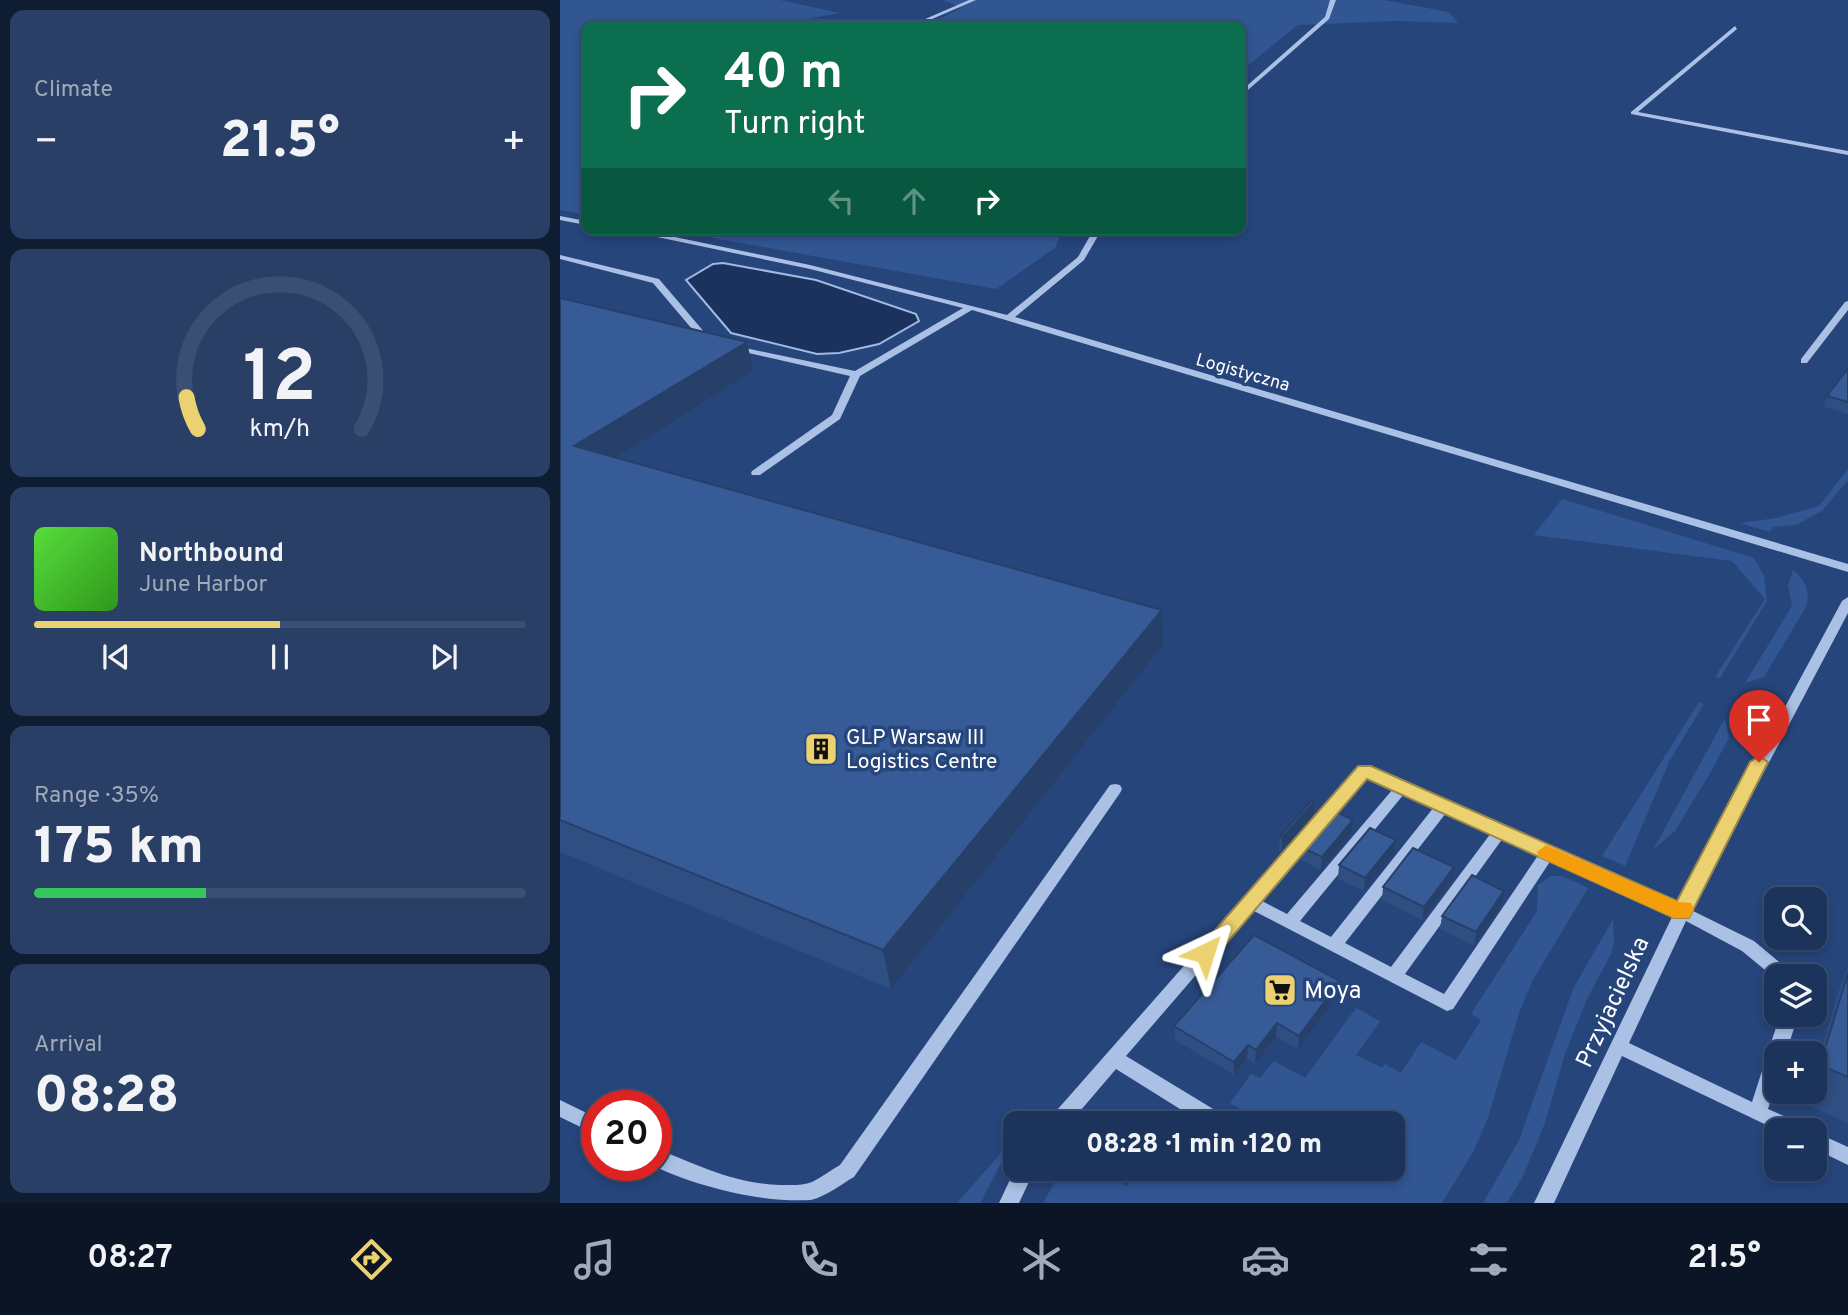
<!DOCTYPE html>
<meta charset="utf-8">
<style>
:root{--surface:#1c345c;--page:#293f65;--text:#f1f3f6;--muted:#a0aabb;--line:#3a4f72;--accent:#ecd170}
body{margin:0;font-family:Overpass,sans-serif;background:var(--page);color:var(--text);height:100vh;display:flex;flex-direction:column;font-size:26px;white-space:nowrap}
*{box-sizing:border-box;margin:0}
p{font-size:23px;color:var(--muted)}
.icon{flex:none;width:38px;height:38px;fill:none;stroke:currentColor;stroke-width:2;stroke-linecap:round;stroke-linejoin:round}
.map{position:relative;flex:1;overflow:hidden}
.drawer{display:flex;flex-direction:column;gap:10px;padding:10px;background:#0f1d33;width:560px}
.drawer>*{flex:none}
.banner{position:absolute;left:21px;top:21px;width:665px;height:214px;border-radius:14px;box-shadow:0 4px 10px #0003,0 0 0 2px var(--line);background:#0b6e4f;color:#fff;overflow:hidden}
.controls{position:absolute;left:1204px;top:887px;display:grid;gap:14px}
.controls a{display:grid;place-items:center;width:63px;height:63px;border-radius:14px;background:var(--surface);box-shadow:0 4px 10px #0003,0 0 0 2px var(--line);font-size:35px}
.speed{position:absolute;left:21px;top:1090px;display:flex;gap:14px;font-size:35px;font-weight:700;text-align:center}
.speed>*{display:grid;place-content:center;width:91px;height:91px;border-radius:50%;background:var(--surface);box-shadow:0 4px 10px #0003,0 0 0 2px var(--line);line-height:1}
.speed .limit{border:10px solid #d22;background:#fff;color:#111}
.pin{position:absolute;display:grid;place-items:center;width:60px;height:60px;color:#fff;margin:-72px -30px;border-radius:50% 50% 50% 0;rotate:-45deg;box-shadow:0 0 7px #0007}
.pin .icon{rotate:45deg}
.me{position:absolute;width:77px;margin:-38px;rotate:41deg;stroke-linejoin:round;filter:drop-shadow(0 0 5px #0008)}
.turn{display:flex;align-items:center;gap:24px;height:147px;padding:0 28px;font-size:32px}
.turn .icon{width:91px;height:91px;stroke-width:2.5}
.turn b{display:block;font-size:49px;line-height:60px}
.lanes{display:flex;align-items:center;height:66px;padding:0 28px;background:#0003;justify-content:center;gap:35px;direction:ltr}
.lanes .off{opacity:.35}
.big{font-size:52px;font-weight:800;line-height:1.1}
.drawer .tile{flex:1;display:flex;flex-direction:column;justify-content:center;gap:10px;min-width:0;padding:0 24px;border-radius:14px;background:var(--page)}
.drawer .dial{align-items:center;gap:0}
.dial svg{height:182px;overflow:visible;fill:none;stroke:var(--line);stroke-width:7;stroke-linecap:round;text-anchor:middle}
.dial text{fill:var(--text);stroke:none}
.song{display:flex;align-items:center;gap:21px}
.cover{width:84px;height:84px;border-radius:10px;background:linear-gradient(135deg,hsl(110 70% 55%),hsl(110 70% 35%))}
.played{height:7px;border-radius:4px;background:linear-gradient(90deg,var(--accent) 50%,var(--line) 50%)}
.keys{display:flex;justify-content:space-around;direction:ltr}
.heat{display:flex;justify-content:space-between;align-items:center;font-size:38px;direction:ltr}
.charge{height:10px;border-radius:5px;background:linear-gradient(90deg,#34c759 35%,var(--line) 0)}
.trip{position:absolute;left:443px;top:1111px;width:402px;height:70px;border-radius:14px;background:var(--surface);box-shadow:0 4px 10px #0003,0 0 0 2px var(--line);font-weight:800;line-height:70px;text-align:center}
.tab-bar{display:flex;height:112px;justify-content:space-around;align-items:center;background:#0b1525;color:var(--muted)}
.tab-bar .icon{width:49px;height:49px}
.tab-bar .current{color:var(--accent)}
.tab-bar b{font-size:32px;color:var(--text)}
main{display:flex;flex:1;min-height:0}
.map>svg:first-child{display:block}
.green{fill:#315692}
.water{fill:#1a325c;stroke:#9fbae4;stroke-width:2}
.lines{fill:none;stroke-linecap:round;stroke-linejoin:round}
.minor{fill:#aac0e4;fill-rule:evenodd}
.wall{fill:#2f4e82}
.shaded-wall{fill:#26406a}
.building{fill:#375b97;stroke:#26406a;stroke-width:2}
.route{fill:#ecd170;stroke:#998849;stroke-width:2}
.slow{fill:#f59e0b}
.labels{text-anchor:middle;stroke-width:7;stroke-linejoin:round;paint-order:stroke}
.far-street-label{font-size:18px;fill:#fff;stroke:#26457b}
.poi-label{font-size:21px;fill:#fff;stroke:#26457b;text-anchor:start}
.near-poi-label{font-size:24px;fill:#fff;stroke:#26457b;text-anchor:start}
.near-street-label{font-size:24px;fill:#fff;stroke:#26457b}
</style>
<main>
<section class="drawer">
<div class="tile"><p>Climate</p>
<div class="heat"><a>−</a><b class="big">21.5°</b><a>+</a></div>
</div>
<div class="tile dial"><svg viewBox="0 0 100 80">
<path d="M14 69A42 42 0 1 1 86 69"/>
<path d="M14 69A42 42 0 0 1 9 55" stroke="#ecd170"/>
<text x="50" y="56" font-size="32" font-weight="700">12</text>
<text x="50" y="72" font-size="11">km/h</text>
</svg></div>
<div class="tile">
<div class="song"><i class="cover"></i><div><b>Northbound</b><p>June Harbor</p></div></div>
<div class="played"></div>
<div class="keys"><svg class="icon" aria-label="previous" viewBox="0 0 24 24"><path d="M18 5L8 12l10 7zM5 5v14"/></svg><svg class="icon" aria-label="pause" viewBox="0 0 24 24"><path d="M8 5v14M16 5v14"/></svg><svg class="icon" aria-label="next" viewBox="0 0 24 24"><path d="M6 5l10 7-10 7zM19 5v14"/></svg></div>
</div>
<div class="tile"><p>Range · 35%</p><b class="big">175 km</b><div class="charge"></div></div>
<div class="tile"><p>Arrival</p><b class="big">08:28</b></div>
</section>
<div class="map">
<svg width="1288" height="1203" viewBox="0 0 1288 1203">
<rect width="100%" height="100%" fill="#26457b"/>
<path class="green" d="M0,0H220L280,13L208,26H26V215L0,210Z
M382,0H824L889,12L898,23L836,21L738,25L681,71V26H363L402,8Z
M103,229H503L495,248L436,289Z
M1288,469V480L1262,511L1236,525L1213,527L1210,532L1180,523L1216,518L1259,506Z
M1002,499L1194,558L1204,576L1207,601L1160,678L1155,677L1205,599L1172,561L974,535Z
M1233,570C1245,580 1251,591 1246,607L1204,677L1185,683L1232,606L1228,585Z
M1139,702L1144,704L1110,760L1065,866L1042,856Z
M1165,718L1169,738L1149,775L1115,831L1093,850Z
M991,876H1002L1028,888L973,980L959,1013L928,1118L913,1152L882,1203H483L502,1169H541L566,1186L580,1169H833V1124L703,1123L670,1103L691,1074L700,1078L714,1061L745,1078L796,1008L820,1021L796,1055L822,1068L825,1064L841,1073L861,1042L896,1060L921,1020L911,1014L977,911L978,885Z
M1053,919L1054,942L1051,954L1027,999L1005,1054L985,1123L962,1178L947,1203H923L959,1140L1013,989Z
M455,1137L420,1203H397Z"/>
<path class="water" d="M163,263L256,280L356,314L359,321L319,344L279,353L257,354L171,333L126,280L153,264Z"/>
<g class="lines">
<path class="minor" d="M409,0H416L356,26H349Z
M770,0H776L769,19L681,96V91L765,17Z
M1175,26L1177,29L1078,112L1288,151V155L1071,114V112Z
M0,216L26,221V225L0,220Z
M59,229H76L250,265L447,315L518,257L534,229H542L524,260L455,317L1288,564V572L412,310L300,376L280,419L200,475H192L191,473L192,471L272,415L290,376L171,349V345L295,371L403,308L250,269Z
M0,255L99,279L151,340L149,342H143L93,283L0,259Z
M1288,301V310L1247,363H1241V359L1285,302Z
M1288,597V613L1131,910L1194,941L1230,971L1232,976H1216V979L1182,951L1126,921L1069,1043L1192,1102L1220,1015H1238L1226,1054H1216V1083L1208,1109L1242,1124L1244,1130H1217L1062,1056L994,1203H974L1113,915L991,860L893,1009L887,1011L692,910L566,1056L668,1118L670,1124H644L556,1069L509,1124H488L490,1118L799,767H809L1119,904L1282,601ZM806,777L833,789L727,914L700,900ZM844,794L874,807L771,937L740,921ZM886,813L931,833L831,967L785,943ZM943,838L979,854L884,994L845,974Z
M555,784L560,785L562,789L560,793L294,1177C280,1185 267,1196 251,1200C203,1203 137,1187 94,1166H96V1149C140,1165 171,1183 220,1185C230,1185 243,1186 252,1182C262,1177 271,1170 280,1165L550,785Z
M0,1100L37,1118V1135L0,1117Z
M1255,1132L1288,1147V1165L1255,1149Z
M455,1169H475L459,1203H439Z"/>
</g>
<path class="wall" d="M0,298L187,342L193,371L56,458L603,645L331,989L0,852Z
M1288,368V414L1264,407L1267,396Z
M754,815L722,851L719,850L720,836Z
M793,820L792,833L761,870L739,859V846Z
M836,840L834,853L804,891L778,879L779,865Z
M894,867L892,880L862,920L822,900L823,887Z
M942,904L914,946L880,929L882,916Z
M1288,967V1123L1244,1104L1248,1092H1255V1070L1279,990Z
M780,981L779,995L738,1049L716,1037L695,1063L687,1059L674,1075L615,1040L614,1026Z"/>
<path class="shaded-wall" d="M187,342L193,371L24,478L14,446Z
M602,610L603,645L331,989L323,950Z
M754,802V815L722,851V838Z
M793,820L792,833L761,870L762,857Z
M836,840L834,853L804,891L805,878Z
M894,867L892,880L862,920L864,907Z
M944,891L942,904L914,946L916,932Z
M780,981L779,995L738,1049L739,1036Z
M717,1023L716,1037L695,1063L696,1050Z
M688,1045L687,1059L674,1075V1062Z"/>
<path class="building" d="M0,298L187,342L14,446L602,610L323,950L0,820Z
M1288,368V402L1267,396Z
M752,800L754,802L722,838L720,836Z
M771,809L793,820L762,857L739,846Z
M810,828L836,840L805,878L779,865Z
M853,848L894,867L864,907L823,887Z
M912,875L944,891L916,932L882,916Z
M694,935L780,981L739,1036L717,1023L696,1050L688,1045L674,1062L614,1026Z
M1288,973V1077L1260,1065Z"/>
<path class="route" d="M1199,756L1208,762L1129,918H1114L807,779L653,959L645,961L638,959L635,953L798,766H811L1117,901L1190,762Z"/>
<path class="slow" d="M986,845L1119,902L1131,903L1134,909L1129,918H1114L979,857L977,852Z"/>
<defs>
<symbol id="building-square" viewBox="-11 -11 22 22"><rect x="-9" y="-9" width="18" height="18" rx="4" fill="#ecd170" stroke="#26457b"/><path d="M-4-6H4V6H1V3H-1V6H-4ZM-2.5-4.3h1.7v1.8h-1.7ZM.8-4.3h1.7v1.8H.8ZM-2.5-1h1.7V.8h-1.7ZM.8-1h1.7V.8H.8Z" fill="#111"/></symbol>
<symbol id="supermarket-square" viewBox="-11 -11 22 22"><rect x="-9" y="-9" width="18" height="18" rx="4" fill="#ecd170" stroke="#26457b"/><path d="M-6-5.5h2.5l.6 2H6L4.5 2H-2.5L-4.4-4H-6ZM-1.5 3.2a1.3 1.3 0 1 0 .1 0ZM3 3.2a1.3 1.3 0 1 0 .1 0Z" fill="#111"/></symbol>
</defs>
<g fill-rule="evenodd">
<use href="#building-square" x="242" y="730" width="38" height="38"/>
<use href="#supermarket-square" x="701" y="971" width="38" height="38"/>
</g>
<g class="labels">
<g class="far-street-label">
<text transform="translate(683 372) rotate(16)" y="6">Logistyczna</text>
</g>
<g class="poi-label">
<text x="286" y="744">GLP Warsaw III<tspan x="286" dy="24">Logistics Centre</tspan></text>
</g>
<g class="near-poi-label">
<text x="744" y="998">Moya</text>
</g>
<g class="near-street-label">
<text transform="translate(1052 1002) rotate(-65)" y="8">Przyjacielska</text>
</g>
</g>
</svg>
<div class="controls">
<a><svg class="icon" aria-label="search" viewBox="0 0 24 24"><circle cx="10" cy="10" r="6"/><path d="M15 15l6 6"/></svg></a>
<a><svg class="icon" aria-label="layers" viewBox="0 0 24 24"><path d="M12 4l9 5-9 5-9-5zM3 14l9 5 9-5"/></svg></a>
<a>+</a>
<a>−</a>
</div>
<div class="speed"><div class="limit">20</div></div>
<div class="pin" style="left:1199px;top:762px;background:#d93025"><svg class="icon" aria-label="arrive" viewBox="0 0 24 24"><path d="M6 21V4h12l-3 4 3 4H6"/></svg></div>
<svg class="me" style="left:645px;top:953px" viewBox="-20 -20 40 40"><path d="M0-17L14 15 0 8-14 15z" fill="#ecd170" stroke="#fff" stroke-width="4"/></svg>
<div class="trip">08:28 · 1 min · 120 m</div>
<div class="banner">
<div class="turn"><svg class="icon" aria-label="right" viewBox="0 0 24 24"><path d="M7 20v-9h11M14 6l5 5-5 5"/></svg><div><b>40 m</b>Turn right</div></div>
<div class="lanes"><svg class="icon off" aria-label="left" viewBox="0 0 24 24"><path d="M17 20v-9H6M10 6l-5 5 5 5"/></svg><svg class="icon off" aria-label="ahead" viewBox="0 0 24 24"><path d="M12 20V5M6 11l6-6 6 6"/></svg><svg class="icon" aria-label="right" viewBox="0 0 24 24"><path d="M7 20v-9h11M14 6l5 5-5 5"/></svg></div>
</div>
</div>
</main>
<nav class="tab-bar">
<b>08:27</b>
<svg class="icon current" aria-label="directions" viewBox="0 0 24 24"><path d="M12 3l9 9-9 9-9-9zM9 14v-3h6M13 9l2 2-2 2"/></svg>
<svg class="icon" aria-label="music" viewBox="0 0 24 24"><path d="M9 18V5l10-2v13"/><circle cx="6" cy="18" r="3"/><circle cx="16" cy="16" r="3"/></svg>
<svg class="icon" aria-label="phone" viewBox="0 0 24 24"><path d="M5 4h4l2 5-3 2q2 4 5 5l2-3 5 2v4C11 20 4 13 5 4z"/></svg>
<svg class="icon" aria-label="climate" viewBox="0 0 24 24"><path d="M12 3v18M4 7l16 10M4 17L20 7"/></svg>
<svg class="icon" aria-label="car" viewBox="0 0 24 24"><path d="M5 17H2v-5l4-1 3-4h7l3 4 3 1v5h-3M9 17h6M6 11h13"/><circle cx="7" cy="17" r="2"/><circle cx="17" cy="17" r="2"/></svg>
<svg class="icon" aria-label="filters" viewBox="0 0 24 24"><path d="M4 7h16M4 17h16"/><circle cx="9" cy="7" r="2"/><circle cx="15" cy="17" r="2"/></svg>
<b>21.5°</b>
</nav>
